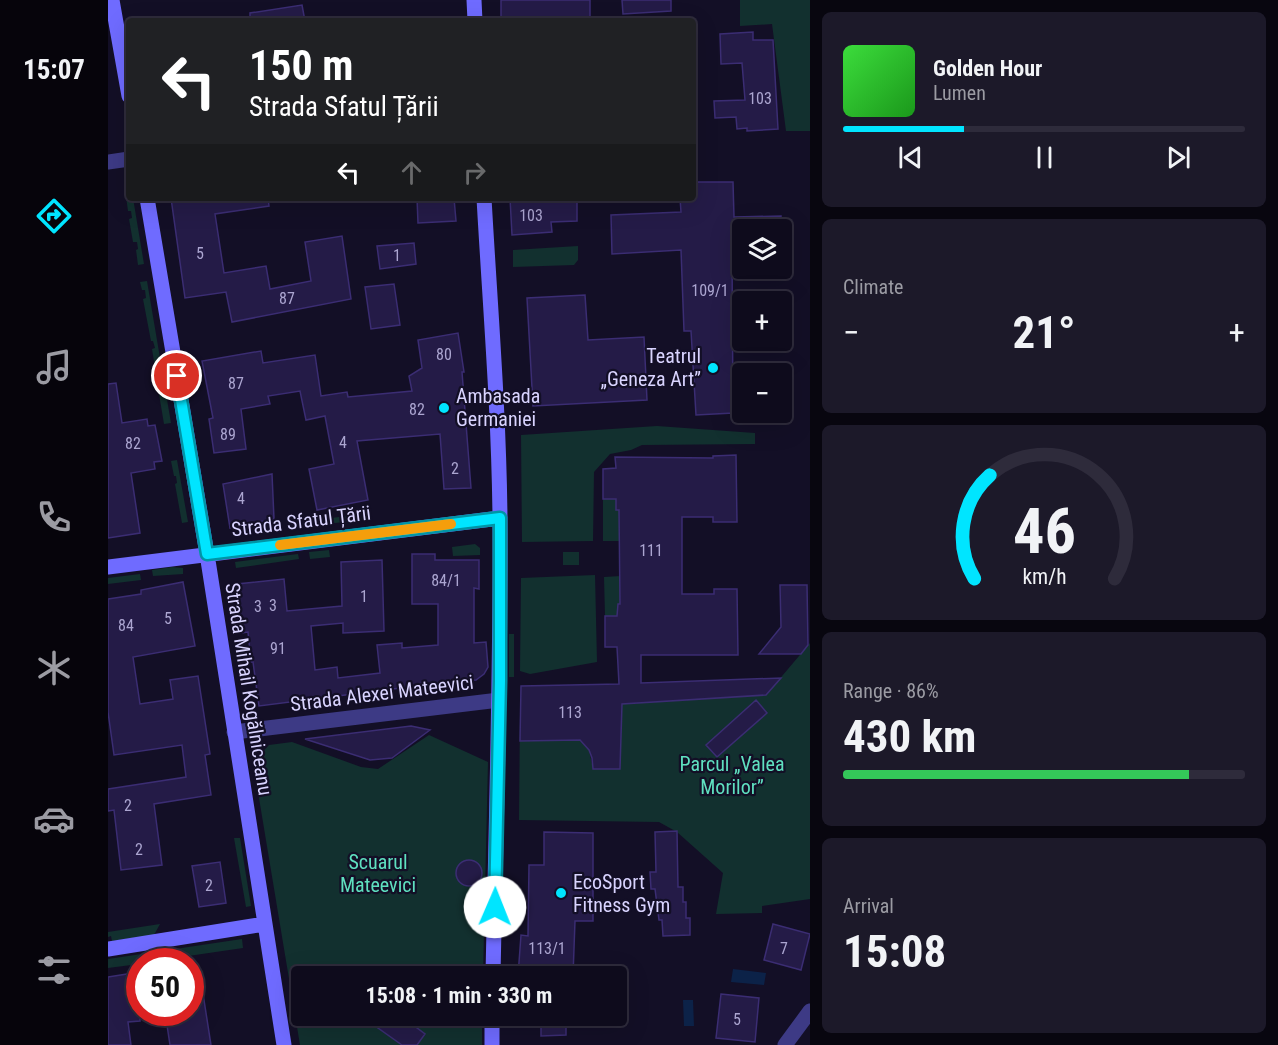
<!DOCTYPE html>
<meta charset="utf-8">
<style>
:root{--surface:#0e0b1c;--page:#1c1929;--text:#f1f3f6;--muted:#9b9ba3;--line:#2e2b3b;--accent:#00e5ff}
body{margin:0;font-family:"Roboto Condensed",sans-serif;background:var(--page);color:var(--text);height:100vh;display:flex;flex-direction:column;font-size:22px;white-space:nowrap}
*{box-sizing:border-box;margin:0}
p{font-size:20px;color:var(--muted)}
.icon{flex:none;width:33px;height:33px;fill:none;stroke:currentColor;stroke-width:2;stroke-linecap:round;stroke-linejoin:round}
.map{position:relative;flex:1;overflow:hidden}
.side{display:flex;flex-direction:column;gap:12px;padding:12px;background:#08060f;width:468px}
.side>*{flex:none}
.banner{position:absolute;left:18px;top:18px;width:570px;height:183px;border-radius:6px;box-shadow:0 6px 24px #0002,0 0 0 2px var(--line);background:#202124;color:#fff;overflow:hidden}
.tools{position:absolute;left:624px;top:219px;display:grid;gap:12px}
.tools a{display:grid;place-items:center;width:60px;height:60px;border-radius:6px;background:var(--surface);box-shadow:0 6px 24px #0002,0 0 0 2px var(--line);font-size:30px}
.speed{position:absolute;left:18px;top:948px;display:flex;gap:12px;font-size:30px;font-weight:700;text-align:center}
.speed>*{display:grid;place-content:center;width:78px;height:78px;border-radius:50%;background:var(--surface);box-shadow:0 6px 24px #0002,0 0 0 2px var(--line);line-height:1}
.speed .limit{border:9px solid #d22;background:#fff;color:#111}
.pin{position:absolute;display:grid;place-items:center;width:51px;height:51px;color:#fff;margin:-26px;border:3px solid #fff;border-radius:50%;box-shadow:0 2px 6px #0007}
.me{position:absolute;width:66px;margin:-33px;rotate:1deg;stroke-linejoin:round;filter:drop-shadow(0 0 4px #0008)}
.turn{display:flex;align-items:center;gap:21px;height:126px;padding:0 24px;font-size:27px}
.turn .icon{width:78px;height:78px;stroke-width:2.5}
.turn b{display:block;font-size:42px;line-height:51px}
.lanes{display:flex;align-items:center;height:57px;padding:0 24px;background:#0003;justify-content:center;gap:30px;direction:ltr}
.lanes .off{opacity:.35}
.big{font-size:45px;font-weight:700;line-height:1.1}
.side .card{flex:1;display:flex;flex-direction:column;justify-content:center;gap:9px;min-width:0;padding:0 21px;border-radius:9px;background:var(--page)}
.side .dial{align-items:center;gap:0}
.dial svg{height:156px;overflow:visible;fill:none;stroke:var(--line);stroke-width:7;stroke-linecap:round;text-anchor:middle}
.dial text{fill:var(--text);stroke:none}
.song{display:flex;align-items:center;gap:18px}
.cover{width:72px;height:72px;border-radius:9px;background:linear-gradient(135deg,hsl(120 70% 55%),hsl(120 70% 35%))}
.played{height:6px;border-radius:3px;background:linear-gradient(90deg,var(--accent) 30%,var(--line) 30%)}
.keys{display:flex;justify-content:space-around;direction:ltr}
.heat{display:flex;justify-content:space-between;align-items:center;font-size:33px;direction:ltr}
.charge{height:9px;border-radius:4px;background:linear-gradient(90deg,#34c759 86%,var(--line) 0)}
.trip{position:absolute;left:183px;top:966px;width:336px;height:60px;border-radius:6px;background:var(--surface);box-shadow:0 6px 24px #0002,0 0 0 2px var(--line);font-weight:700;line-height:60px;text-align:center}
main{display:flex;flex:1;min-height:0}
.dock{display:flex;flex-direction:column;width:108px;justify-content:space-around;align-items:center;background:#06040b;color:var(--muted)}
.dock .icon{width:42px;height:42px}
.dock .current{color:var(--accent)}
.dock b{font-size:27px;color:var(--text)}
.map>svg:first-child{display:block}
.green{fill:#12302f}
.water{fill:#0c2248}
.building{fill:#241b47;stroke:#3b2d73;stroke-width:1.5}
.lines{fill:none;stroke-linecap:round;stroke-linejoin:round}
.street{stroke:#3d3a85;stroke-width:15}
.secondary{stroke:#6f6bff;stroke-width:15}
.route-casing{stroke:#0095a6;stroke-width:15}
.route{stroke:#00e5ff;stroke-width:10}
.slow{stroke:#f59e0b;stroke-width:10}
.poi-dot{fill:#00e5ff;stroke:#130f26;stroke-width:2}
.labels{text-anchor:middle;stroke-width:4.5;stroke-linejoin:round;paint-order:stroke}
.number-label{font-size:16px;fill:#aca6d1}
.poi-label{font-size:20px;fill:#d9d4ff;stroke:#130f26;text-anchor:start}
.street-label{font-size:20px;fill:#d9d4ff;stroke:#130f26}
.park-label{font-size:20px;fill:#5fe0c0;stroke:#130f26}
</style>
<main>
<nav class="dock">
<b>15:07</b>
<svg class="icon current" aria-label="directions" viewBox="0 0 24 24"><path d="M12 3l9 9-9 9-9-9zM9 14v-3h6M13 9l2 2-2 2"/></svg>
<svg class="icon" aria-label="music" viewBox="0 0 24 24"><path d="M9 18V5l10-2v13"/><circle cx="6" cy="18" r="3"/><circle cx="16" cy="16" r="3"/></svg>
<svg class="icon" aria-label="phone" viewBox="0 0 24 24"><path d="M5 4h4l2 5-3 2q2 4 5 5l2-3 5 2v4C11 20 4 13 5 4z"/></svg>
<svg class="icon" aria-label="climate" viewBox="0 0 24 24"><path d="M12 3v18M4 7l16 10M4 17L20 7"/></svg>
<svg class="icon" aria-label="car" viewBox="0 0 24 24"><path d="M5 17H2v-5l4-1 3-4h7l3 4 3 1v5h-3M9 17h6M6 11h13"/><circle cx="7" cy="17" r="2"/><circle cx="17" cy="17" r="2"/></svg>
<svg class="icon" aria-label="filters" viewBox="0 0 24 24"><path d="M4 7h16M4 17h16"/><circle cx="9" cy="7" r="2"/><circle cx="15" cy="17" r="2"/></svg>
</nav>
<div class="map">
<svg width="702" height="1045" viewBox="0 0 702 1045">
<rect width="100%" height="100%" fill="#130f26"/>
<path class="green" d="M632,0H702V131H678L664,24L632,26Z
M17,189H21V198H25L36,264L30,265L28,250L30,249L29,242H25L21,219L24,218L23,211H20Z
M470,246V260L466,265L405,267V250Z
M39,281L63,423L56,424L51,394L54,393L53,386H50L44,349L47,348L45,341H43L35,299L38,298L37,290H34L32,282Z
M549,426L647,433V444L534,445L523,450L502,454L486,472L485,541L414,542L413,435Z
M69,460L80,522L74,523L67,484L69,483L68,476H66L63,461Z
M495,499H508V510H512V541H495Z
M253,514L254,520L209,525V520Z
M367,544L372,548V555L345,556L344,547Z
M221,550L222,557L202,559L201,552Z
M455,552H471V565H455Z
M190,554L191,559L128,568L127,562Z
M64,567L75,568V574L45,576L44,570Z
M32,574L33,580L0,584V578Z
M487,575L489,662L422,674L412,671L413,578Z
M513,576V604H510L509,616H497L496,577Z
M401,634H406V677H401Z
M702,643V899L654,906V913L608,914L615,873L569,832L551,822L411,820L412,714L448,716L449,741L472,740L481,750L485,769H512L514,704L658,695Z
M321,735L380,762L375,976H194V1016H374V1045H192L145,762L161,745L184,742L253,767L270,769Z
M126,838H132L143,906L138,907Z
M52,924L46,935L4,941L3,936L0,937V932Z
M134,939L135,948L46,961L32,962L31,964L0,968V959Z"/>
<path class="water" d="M625,969L658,973L656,985L623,982Z
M575,1000H585L586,1026H576Z"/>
<path class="building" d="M393,0H482V19H393Z
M514,0H563V11L515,14Z
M194,5L197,21H142V13Z
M645,32V40H665L670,129L639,131V128L629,129L628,117L607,118L606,101L637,100L634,63L613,64L612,34Z
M585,182H625L626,217L673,216V230H634V251H624L625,413L588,415L583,331H576L573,250L504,254L503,215L573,212L572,198H585Z
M63,198H160L161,206L107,214L116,273L158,266L162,289L203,281L197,242L234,236L243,299L124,322L118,292L77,298Z
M309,198H346L348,221L310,223Z
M402,198H442V201L469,200V221L443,222L444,232L404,235Z
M306,243L308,264L272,269L269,246Z
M286,284L292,325L263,329L257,287Z
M477,295L480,340L536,337L539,400L425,406L419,298Z
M350,333L356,372H354L363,488L336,489L332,434L249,441L260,500L209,510L201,469L226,464L217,416L198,420L192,391L160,396L162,404L133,409L138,449L106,453L101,419L105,418L94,361L153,351L155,363L207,355L213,396L239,392L240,397L304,391L301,376L314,368L310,340Z
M8,383L14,423L39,419L40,426L47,425L54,461L46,462L47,469L23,473L32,533L0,538V384Z
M628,455L629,522H605V517H574V594H606V589H629L630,655H533V683L673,678L658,695L514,704L512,769H485L484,758L481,750L472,740L412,741L413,686L511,684L509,647H497V616H509L510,604H512L511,510H508V499H495V469L508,468L507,457L605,458V456Z
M164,474L166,519L122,528L115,484Z
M304,554H327V560H371V589L366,588V643L378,642L380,667L376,674L368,680L308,684V686L151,706L145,662H143L140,632L134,633L129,584L176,579L179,611L234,606L233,562L274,560L276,631L235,633V623L203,626L207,670L229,667L230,678L272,673L269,645L294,643V648L330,645V604H304Z
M75,582L87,646L25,657L32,704L65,699L62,680L90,676L102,754L97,755L103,795L46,804L54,865L13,870L6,810L0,811V789L78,777L74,745L6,755L0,712V599L33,594V590Z
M672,585H699L700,645L693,654H651L673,627Z
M648,700L659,713L609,757L598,745Z
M303,726L322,730L284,758L262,760L197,739Z
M569,831L570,887H575V902H578V918H582V935L555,936L554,920H551L547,889H543L542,872H548L547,832Z
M436,832L485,833V921H467L465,976H410L413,935L420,936L421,865H436Z
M348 873a13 13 0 1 1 26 0a13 13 0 1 1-26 0Z
M112,862L118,903L91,907L84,866Z
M665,924L702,934L693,970L656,960Z
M91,968L103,1045H62L57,1012H82V969Z
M32,972V1021L20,1022L23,1045H0V977Z
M613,994L651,998L647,1042L608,1038Z
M253,1016H293L317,1034L309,1045H294Z
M433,1016H458V1035L433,1036Z"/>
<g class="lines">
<path class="street" d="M0,162L21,159
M126,732L391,700
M677,1045L702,1011"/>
<path class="secondary" d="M4,0L21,96
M366,0L367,21
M39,198L99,554L176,1045
M376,198C382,305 391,412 392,519C393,672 388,824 385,976
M0,567L392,518
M0,949L157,924
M384,1045V1016"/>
</g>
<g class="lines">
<defs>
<path id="route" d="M69,376L99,554L392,518V681L387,907"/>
</defs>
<use href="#route" class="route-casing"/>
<use href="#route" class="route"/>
<path class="slow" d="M172,545L343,524"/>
</g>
<g class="poi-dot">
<circle cx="605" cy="368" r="6"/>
<circle cx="336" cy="408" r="6"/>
<circle cx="453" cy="893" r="6"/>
</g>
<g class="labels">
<g class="number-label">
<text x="652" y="104">103</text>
<text x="423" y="221">103</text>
<text x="92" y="259">5</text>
<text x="289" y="261">1</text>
<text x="602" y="296">109/1</text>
<text x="179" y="304">87</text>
<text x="336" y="360">80</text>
<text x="128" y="389">87</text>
<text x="309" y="415">82</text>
<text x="120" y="440">89</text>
<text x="235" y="448">4</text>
<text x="25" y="449">82</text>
<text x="347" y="474">2</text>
<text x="133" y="504">4</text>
<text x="543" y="556">111</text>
<text x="338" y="586">84/1</text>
<text x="256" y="602">1</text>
<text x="165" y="611">3</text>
<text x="150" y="612">3</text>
<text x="60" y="624">5</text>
<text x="18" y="631">84</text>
<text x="170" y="654">91</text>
<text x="462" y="718">113</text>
<text x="20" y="811">2</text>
<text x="31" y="855">2</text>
<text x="101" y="891">2</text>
<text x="439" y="954">113/1</text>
<text x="676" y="954">7</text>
<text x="629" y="1025">5</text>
</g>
<g class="poi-label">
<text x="593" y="363" text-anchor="end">Teatrul<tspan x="593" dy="23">„Geneza Art”</tspan></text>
<text x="348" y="403">Ambasada<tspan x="348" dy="23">Germaniei</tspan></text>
<text x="465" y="889">EcoSport<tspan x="465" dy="23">Fitness Gym</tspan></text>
</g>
<g class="street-label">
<text transform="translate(193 521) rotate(-7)" y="7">Strada Sfatul Țării</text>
<text transform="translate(141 689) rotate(81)" y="7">Strada Mihail Kogălniceanu</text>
<text transform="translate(274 693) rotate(-7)" y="7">Strada Alexei Mateevici</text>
</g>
<g class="park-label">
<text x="624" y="771">Parcul „Valea<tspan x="624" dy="23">Morilor”</tspan></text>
<text x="270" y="869">Scuarul<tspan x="270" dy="23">Mateevici</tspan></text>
</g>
</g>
</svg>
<div class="tools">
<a><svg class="icon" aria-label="layers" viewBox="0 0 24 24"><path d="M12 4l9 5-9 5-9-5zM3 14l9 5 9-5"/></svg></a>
<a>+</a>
<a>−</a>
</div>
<div class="speed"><div class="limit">50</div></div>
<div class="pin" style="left:69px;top:376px;background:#d93025"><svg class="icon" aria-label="arrive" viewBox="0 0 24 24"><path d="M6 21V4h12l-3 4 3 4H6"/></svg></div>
<svg class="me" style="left:387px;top:907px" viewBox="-20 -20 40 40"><circle r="19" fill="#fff"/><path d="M0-13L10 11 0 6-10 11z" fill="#00e5ff"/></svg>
<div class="trip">15:08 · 1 min · 330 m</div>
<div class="banner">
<div class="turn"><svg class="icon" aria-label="left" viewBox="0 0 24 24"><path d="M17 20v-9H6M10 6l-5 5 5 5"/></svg><div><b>150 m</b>Strada Sfatul Țării</div></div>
<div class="lanes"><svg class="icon" aria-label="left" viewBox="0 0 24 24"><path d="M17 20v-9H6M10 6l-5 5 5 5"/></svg><svg class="icon off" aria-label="ahead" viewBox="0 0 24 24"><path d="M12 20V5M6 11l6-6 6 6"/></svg><svg class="icon off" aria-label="right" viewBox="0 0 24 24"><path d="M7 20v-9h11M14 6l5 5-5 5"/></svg></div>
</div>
</div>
<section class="side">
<div class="card">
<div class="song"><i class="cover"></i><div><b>Golden Hour</b><p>Lumen</p></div></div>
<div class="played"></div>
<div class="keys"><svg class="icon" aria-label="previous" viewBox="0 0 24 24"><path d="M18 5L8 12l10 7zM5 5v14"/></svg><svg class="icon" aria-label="pause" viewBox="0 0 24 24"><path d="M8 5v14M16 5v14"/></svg><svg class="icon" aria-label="next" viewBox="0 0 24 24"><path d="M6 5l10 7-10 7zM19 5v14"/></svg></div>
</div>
<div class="card"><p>Climate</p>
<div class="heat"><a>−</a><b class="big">21°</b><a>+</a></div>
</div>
<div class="card dial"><svg viewBox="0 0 100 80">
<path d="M14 69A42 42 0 1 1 86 69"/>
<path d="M14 69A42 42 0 0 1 22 16" stroke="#00e5ff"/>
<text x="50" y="56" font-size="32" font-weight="700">46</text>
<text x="50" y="72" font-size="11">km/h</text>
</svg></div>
<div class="card"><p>Range · 86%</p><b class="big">430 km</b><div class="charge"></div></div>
<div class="card"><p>Arrival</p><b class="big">15:08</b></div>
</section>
</main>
